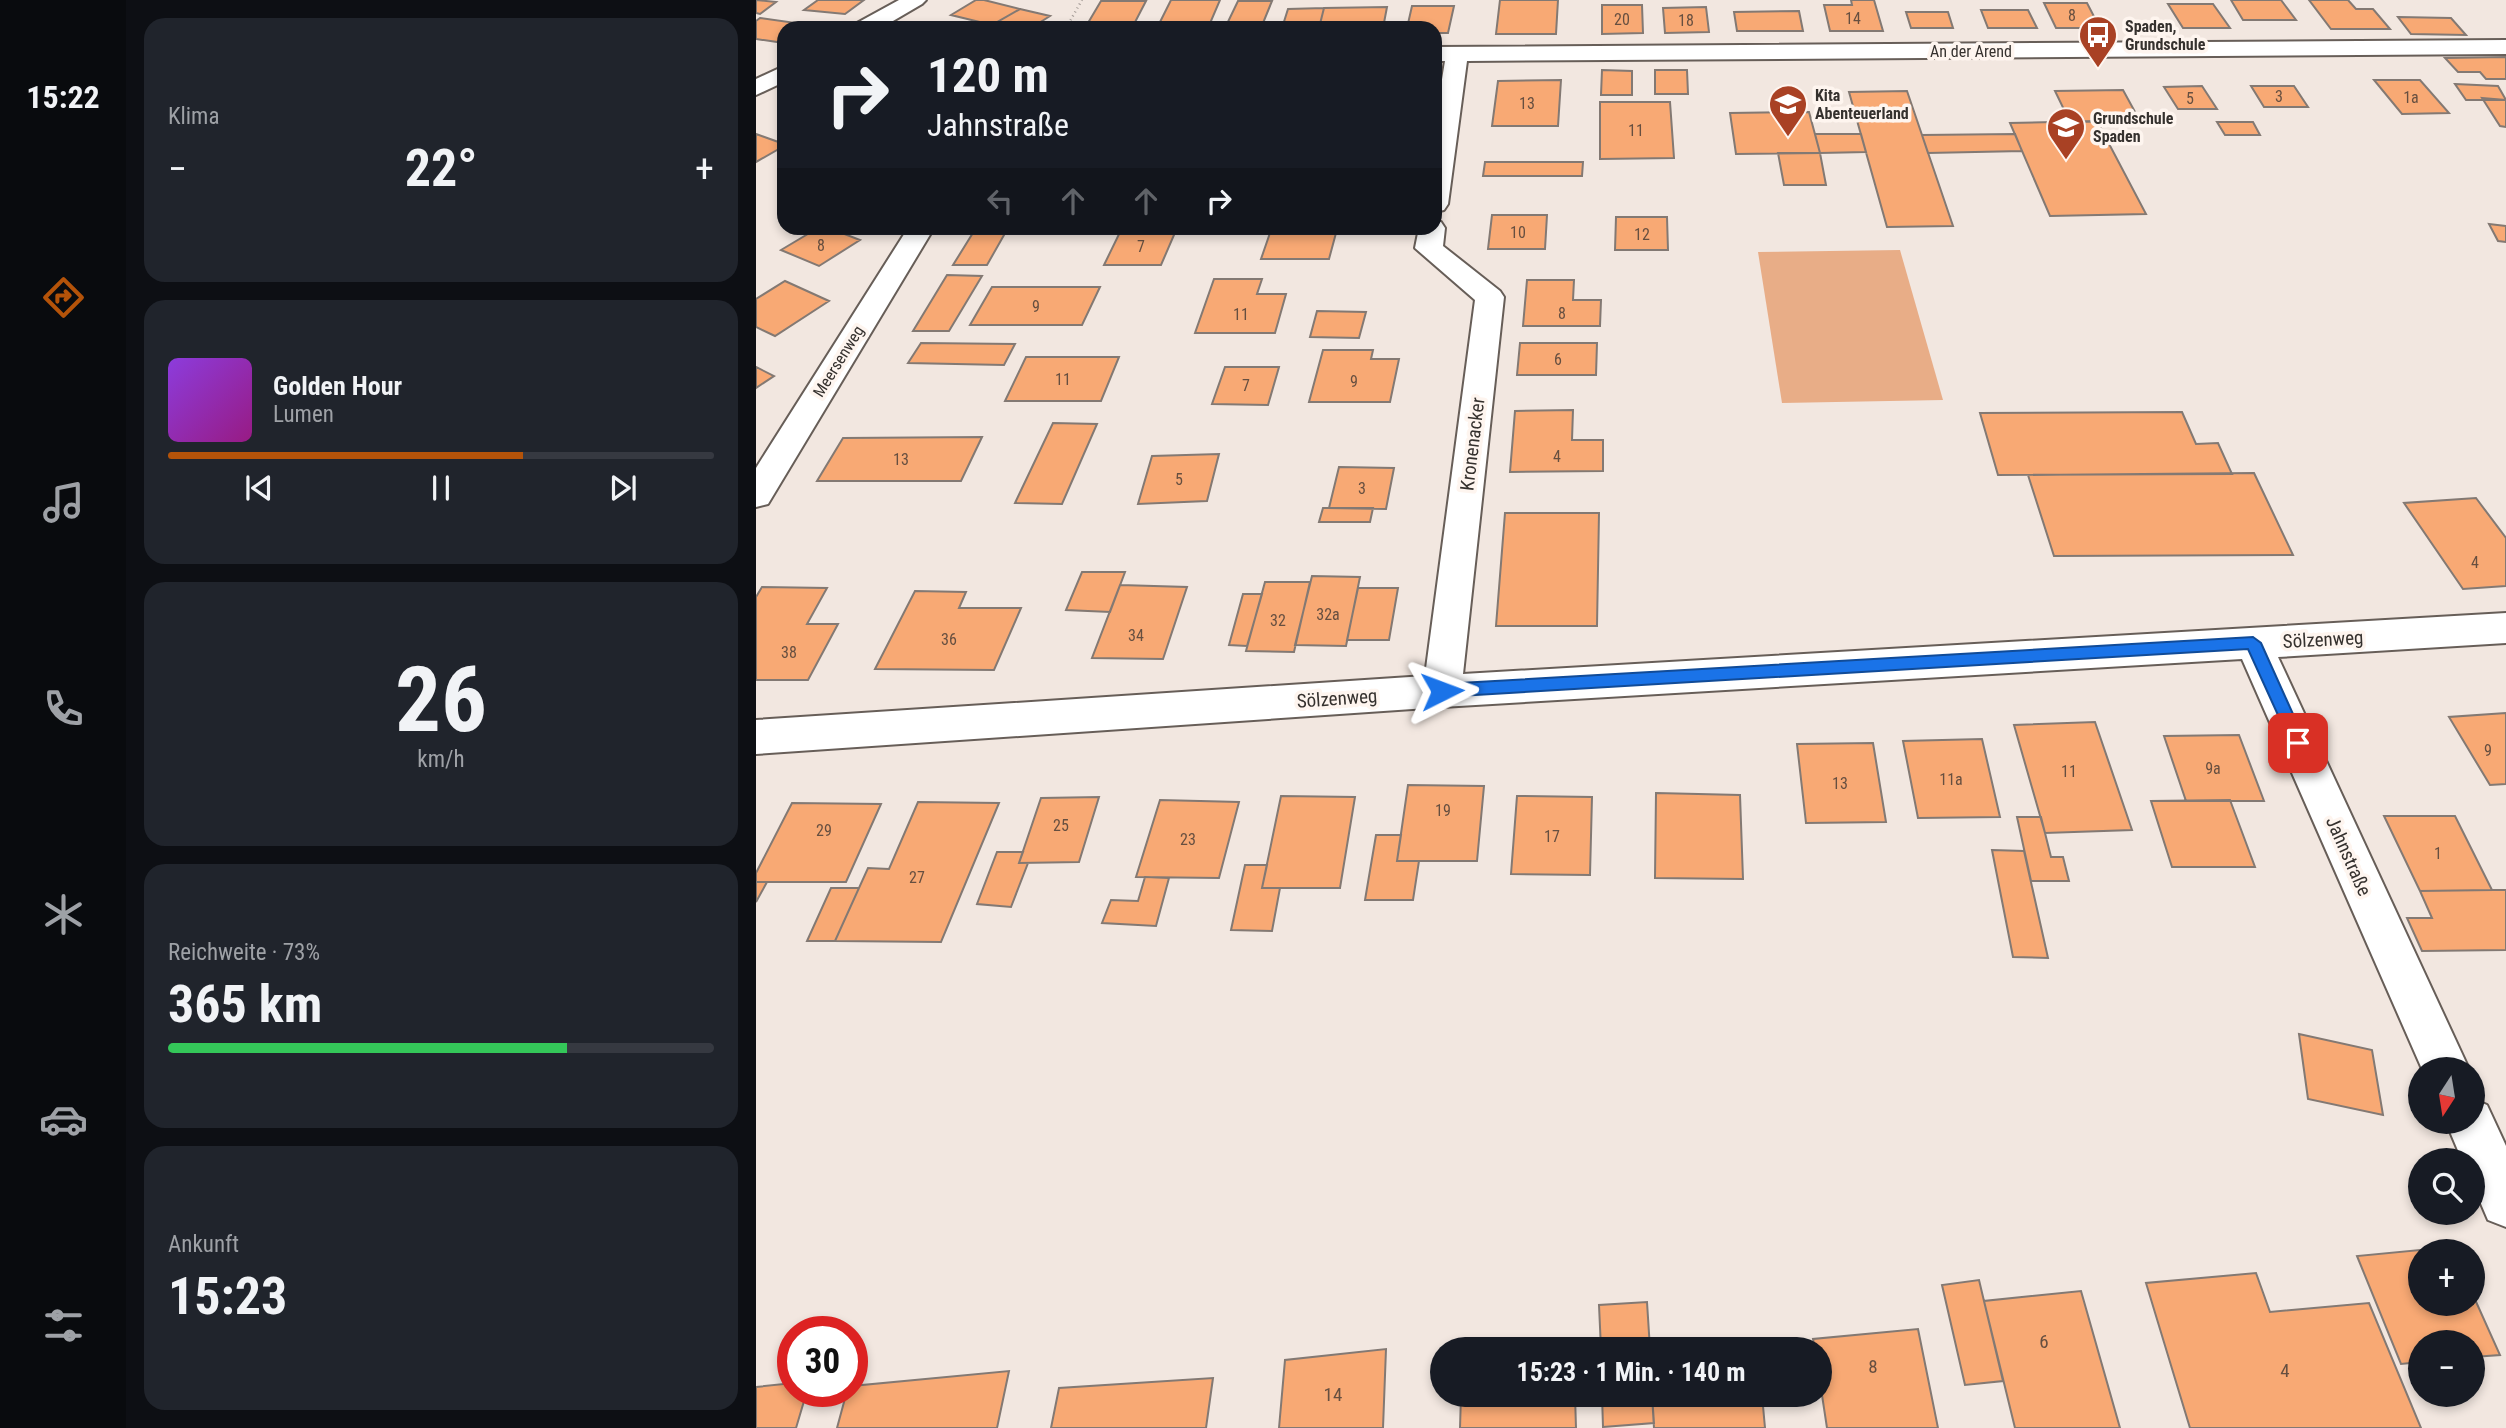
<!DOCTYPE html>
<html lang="de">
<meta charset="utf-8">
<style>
:root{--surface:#171b24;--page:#20242c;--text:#f1f3f6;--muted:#9ea1a6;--line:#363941;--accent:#b45309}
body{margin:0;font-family:"Roboto Condensed",sans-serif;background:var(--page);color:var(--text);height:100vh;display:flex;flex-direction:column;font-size:26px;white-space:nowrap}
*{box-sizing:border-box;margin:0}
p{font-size:23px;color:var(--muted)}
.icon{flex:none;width:38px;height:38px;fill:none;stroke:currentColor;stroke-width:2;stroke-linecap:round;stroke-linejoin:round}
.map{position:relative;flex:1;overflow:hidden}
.details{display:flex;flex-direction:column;gap:18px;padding:18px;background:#0d0f14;width:630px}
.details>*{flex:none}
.guide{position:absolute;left:21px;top:21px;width:665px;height:214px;border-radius:21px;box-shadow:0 4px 10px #0003;background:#171b24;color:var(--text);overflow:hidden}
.needle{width:46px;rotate:192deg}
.fabs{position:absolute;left:1652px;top:1057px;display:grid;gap:14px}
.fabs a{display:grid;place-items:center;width:77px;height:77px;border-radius:50%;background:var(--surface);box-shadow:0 4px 10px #0003;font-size:35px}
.speed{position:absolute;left:21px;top:1316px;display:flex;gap:14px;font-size:35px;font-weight:700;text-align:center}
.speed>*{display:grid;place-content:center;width:91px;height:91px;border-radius:50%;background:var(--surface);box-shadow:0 4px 10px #0003;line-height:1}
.speed .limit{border:10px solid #d22;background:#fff;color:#111}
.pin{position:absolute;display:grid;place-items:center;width:60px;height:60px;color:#fff;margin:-30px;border-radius:14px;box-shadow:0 4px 10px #0006}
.me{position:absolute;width:77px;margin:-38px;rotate:87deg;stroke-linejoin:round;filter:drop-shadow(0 0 5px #0008)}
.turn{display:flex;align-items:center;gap:24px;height:147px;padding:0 35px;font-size:32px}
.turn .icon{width:91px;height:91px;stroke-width:2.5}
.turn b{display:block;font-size:49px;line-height:60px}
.lanes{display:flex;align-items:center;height:66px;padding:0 35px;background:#0003;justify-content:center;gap:35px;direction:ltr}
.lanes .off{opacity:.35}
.big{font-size:52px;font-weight:700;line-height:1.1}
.details .card{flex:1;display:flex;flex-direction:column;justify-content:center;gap:10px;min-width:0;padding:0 24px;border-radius:21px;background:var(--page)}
.details .dial{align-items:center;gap:0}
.dial b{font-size:91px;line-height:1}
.song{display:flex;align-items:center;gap:21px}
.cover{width:84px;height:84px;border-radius:10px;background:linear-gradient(135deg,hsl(270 70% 55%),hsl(310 70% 35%))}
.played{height:7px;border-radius:4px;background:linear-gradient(90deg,var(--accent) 65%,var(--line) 65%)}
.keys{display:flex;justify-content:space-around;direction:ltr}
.heat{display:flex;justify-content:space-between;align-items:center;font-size:38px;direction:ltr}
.charge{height:10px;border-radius:5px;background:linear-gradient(90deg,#34c759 73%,var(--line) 0)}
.trip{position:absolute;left:674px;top:1337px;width:402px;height:70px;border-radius:35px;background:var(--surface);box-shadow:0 4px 10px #0003;font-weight:700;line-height:70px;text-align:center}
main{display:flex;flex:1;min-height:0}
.dock{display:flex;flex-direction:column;width:126px;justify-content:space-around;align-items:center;background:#090b0e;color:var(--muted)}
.dock .icon{width:49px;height:49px}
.dock .active{color:var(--accent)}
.dock b{font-size:32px;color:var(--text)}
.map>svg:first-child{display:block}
.green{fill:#e8ad87}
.building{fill:#f8a974;stroke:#837973;stroke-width:2}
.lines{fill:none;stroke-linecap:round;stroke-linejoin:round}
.minor-casing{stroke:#675e58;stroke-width:4}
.path{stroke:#a59d98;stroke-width:2.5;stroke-dasharray:1 3.5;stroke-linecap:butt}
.minor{fill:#fff;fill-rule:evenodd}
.route{fill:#1a73e8;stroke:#114b97;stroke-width:2}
.labels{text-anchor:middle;stroke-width:7;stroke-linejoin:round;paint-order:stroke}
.number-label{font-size:16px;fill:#664f40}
.far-poi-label{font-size:16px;font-weight:bold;fill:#35312e;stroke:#fef5ef;text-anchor:start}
.far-street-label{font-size:16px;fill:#35312e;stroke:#fef5ef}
.street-label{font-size:19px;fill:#35312e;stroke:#fef5ef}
.near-number-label{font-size:19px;fill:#664f40}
</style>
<main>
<nav class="dock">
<b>15:22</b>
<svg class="icon active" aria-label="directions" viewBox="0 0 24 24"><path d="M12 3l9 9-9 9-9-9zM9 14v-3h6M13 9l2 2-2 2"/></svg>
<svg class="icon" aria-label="music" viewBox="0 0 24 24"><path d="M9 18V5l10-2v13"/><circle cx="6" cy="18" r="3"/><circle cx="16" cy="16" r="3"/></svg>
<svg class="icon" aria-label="phone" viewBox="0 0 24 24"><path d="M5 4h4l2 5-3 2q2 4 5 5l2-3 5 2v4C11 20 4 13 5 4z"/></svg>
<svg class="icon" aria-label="climate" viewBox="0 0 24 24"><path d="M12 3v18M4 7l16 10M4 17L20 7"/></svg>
<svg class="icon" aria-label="car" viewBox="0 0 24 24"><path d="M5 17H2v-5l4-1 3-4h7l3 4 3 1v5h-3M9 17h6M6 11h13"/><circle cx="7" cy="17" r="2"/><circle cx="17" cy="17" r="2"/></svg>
<svg class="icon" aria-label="filters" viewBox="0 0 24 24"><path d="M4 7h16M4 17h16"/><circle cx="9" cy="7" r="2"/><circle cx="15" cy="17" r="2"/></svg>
</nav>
<section class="details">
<div class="card"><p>Klima</p>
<div class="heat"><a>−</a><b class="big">22°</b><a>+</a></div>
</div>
<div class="card">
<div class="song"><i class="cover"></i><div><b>Golden Hour</b><p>Lumen</p></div></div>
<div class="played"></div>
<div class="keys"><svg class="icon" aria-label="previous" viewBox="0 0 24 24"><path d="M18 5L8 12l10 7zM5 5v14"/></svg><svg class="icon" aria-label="pause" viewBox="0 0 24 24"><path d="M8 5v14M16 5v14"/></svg><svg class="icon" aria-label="next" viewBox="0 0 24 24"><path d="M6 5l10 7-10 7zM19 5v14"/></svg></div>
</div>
<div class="card dial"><b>26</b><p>km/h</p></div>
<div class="card"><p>Reichweite · 73%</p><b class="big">365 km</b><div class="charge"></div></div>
<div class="card"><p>Ankunft</p><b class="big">15:23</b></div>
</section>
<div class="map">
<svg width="1750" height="1428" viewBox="0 0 1750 1428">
<rect width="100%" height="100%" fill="#f2e7e0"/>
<path class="green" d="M1144,250L1187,400L1026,403L1002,252Z"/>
<path class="building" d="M0,0L20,2L4,14L0,13Z
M62,0H108L89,14L48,10Z
M220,0H228L264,9L236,25L195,15Z
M415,0H464L452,28H401Z
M744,0H802L800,34H740Z
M1095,0H1118L1127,31H1074L1068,5H1096Z
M1475,0H1525L1540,20H1487Z
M1553,0H1592L1600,9H1617L1634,29H1575Z
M345,1H390L376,28H329Z
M482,1H516L505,28H469Z
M1288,3H1331L1344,28H1300Z
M1412,4H1457L1474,28H1427Z
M846,5H886L887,33L846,34Z
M656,6H698L692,33H679V28H651Z
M631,7L627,28H563L568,8Z
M950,7L953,32L909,33L907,8Z
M568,8L563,28H526L532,9Z
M264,9L294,16L275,28L236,25Z
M1225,10H1272L1281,28H1232Z
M1043,11L1047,31H981L978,12Z
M1150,12H1192L1197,28H1155Z
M1642,17L1695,18L1710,35L1655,34Z
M4,18L54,25L49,28H28V43L0,39V21Z
M1750,57V79H1730L1724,72H1702L1689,58Z
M846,70L876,71V95H845Z
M899,70H931L932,94H899Z
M805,80L802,126H736L742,81Z
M1618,80H1664L1693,113L1646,114Z
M1699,84L1742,86L1750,100H1710Z
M1446,86L1461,109H1422L1408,87Z
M1495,86H1538L1552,107H1508Z
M1367,90L1384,121L1314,122L1299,91Z
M1151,91L1166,135L1197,226L1131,227L1093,92Z
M1726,98L1750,100V127L1744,126Z
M844,102H914L918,158L844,159Z
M1053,112L1064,153L980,154L974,113Z
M1341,121L1390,214L1294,216L1254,123Z
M1461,122H1497L1504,135H1469Z
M0,134L28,144V146L0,162Z
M1059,134H1105L1110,152L1064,153Z
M1259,134L1266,151L1172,153L1166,135Z
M1022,153H1064L1070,185H1028Z
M729,162H827L826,176H727Z
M736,215H791L789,249H732Z
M860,217H911L912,250H859Z
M1733,224L1750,226V242L1742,241Z
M62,228H73L104,240L63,266L25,250Z
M220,228H252L231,265H197Z
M366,228H421L405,265H348Z
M514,233H580L573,259H505Z
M191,275L226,276L193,331H157Z
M458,279H506L501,294H530L519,333H439Z
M771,280H818L817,300H845L844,326H767Z
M29,281L73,301L19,336L0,327V299Z
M236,287H344L326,325H214Z
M561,311L610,312L603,338L554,337Z
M165,343L259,344L248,365L152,363Z
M764,343H841L840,375H761Z
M567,350H617L615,359H643L634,402H553Z
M270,357H363L345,401H249Z
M0,367L18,376L0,388Z
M469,367H523L512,405L456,404Z
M817,410L816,440H847V471L754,472L759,411Z
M1426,412L1440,444L1462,443L1476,474L1242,475L1224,413Z
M297,423L341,424L306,504L259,503Z
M226,437L205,481H61L87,438Z
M463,454L451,501L382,504L396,456Z
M583,467L638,468L630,509L573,508Z
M1498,473L1537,555L1298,556L1272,475Z
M1720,498L1750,538V586L1707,589L1648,503Z
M567,508H617L614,522H563Z
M749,513H843L841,626H740Z
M326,572H369L354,612L310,610Z
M556,576L604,577L590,646L539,645Z
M509,582H554L538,652L490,651Z
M364,585L431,587L407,659L336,658Z
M6,587L71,588L51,624H82L52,680H0V597Z
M602,588H642L633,640H591Z
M159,591L210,592L203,608H265L238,670L119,669Z
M487,594H506L491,646L473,645Z
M1750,713V784L1734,785L1693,717Z
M1339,722L1376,830L1289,833L1258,725Z
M1483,735L1508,801H1430L1408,736Z
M1226,739L1244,817L1162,818L1147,741Z
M1117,743L1130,822L1050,823L1041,744Z
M652,785L728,786L721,861H641Z
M900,793L984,795L987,879L899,878Z
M525,796L599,797L584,888H506Z
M761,796L836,797L834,875L755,874Z
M343,797L323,862L263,863L285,798Z
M404,800L483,802L463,878L380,877Z
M1474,800L1499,867H1416L1395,801Z
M162,802L243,803L185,942L79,941L112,868L133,869Z
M36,803L125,804L90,882H0V873Z
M1628,816H1699L1736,890L1664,891Z
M1261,817H1285L1295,857H1307L1313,881H1275Z
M620,835H645L641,861H663L657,900H609Z
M1236,850L1268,851L1292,958L1257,957Z
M241,852H267L263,863H272L255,907L221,904Z
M489,865H511L506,888H524L516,931L475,930Z
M389,877L413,878L400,926L346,923L355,900L382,901Z
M0,882H11L0,902Z
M75,888H103L79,941H51Z
M1736,890H1750V950L1666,951L1651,918H1676L1664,891Z
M1543,1034L1616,1050L1627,1115L1552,1099Z
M1695,1247L1697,1251H1664V1304H1717V1295L1744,1355L1717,1357V1342H1664V1362L1645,1364L1601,1256Z
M1500,1273L1514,1312L1613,1303L1665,1428H1434L1390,1283Z
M1223,1280L1247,1381L1209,1385L1186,1285Z
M1325,1291L1364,1428H1259L1228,1301Z
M891,1302L894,1349H845L843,1305Z
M1162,1329L1182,1428H1071L1064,1382V1349H1059L1057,1339Z
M819,1346V1349H755Z
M630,1349L627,1428H523L529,1360Z
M253,1371L241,1428H81L91,1391H96V1386Z
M457,1378L450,1428H295L303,1388Z
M37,1383V1391H51L40,1428H0V1387Z
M705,1395H819L820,1428H704Z
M846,1395H896L898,1423L847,1427Z
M896,1395H1006L1009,1428H898Z"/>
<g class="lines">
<defs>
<path id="minor" d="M143,0H170L166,4L125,28H98L101,23Z
M1750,40V54L711,61L692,204L688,210L679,212V122L689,61H679V47Z
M28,66V82L0,95V79Z
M679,221L685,222L689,228L687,246L744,291L748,297L707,674L1750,613V643L1522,657L1713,1069H1666L1486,659L686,707L0,754V720L669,676L719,300L659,248L663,228H679Z
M152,228H178L12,504L0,507V468Z
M1717,1099L1731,1105L1750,1146V1227L1732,1220L1717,1185V1160H1706L1690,1122H1717Z"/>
</defs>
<use href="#minor" class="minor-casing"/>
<path class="path" d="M310,28L326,0"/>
<use href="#minor" class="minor"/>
</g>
<path class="route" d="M1497,637L1505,643L1550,743L1548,748H1537L1492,649L686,697L678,691L686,684Z"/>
<defs>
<symbol id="bus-pin" viewBox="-11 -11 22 30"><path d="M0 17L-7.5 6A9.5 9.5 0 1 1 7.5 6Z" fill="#a94124" stroke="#fef5ef"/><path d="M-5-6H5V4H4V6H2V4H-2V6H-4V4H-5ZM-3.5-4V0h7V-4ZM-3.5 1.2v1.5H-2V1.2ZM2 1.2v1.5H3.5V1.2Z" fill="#fff"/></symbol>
<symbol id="school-pin" viewBox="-11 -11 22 30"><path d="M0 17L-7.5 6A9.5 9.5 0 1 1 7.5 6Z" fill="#a94124" stroke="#fef5ef"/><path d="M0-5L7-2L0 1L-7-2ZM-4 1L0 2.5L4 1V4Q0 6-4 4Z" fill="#fff"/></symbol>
</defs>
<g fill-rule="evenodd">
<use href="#bus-pin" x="1320" y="13" width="44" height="60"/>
<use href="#school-pin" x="1010" y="82" width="44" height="60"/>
<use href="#school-pin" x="1288" y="105" width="44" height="60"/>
</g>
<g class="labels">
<g class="number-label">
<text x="1316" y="21">8</text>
<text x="1097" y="24">14</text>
<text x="866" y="25">20</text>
<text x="930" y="26">18</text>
<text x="1523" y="102">3</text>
<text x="1655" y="103">1a</text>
<text x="1434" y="104">5</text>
<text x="771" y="109">13</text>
<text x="880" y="136">11</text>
<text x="762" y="238">10</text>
<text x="886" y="240">12</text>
<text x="65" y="251">8</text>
<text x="385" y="252">7</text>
<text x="280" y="312">9</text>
<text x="806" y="319">8</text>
<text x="485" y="320">11</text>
<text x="802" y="365">6</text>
<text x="307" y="385">11</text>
<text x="598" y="387">9</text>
<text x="490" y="391">7</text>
<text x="801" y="462">4</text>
<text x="145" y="465">13</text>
<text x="423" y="485">5</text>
<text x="606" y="494">3</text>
<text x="1719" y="568">4</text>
<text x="572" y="620">32a</text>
<text x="522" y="626">32</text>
<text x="380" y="641">34</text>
<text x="193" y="645">36</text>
<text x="33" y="658">38</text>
<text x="1732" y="756">9</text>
<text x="1457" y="774">9a</text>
<text x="1313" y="777">11</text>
<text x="1195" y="785">11a</text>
<text x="1084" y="789">13</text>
<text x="687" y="816">19</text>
<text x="305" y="831">25</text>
<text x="68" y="836">29</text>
<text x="796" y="842">17</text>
<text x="432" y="845">23</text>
<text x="1682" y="859">1</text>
<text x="161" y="883">27</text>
</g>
<g class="far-poi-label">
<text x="1369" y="32">Spaden,<tspan x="1369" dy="18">Grundschule</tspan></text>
<text x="1059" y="101">Kita<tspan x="1059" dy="18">Abenteuerland</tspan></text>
<text x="1337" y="124">Grundschule<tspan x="1337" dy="18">Spaden</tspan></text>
</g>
<g class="far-street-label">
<text x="1215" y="57">An der Arend</text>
<text transform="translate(82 361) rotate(-58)" y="6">Meersenweg</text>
</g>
<g class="street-label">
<text transform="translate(716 444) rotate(-83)" y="7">Kronenacker</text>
<text transform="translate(1567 639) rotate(-3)" y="7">Sölzenweg</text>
<text transform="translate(581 698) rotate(-4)" y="7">Sölzenweg</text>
<text transform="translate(1593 856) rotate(66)" y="7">Jahnstraße</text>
</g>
<g class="near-number-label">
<text x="1288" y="1348">6</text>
<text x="1117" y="1373">8</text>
<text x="1529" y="1377">4</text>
<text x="577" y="1401">14</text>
</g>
</g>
</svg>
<div class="fabs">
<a><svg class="needle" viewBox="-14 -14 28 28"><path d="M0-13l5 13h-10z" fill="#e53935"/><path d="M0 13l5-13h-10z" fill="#9ea1a6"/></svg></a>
<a><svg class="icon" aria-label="search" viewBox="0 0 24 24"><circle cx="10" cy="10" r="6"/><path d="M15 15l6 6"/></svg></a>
<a>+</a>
<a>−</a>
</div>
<div class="speed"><div class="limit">30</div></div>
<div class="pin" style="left:1542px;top:743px;background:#d93025"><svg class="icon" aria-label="arrive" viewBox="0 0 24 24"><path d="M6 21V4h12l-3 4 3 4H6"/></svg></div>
<svg class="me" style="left:686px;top:691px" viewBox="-20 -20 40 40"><path d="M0-17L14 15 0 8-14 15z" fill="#1a73e8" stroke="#fff" stroke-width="4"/></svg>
<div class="trip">15:23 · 1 Min. · 140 m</div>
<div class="guide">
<div class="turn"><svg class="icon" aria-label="right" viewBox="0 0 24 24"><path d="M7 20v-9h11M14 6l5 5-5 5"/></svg><div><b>120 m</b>Jahnstraße</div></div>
<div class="lanes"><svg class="icon off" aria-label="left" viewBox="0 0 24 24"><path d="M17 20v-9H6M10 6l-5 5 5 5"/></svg><svg class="icon off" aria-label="ahead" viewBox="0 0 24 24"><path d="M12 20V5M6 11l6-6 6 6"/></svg><svg class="icon off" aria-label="ahead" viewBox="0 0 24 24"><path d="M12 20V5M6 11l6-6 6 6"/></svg><svg class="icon" aria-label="right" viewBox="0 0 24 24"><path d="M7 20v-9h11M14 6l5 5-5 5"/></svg></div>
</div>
</div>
</main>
